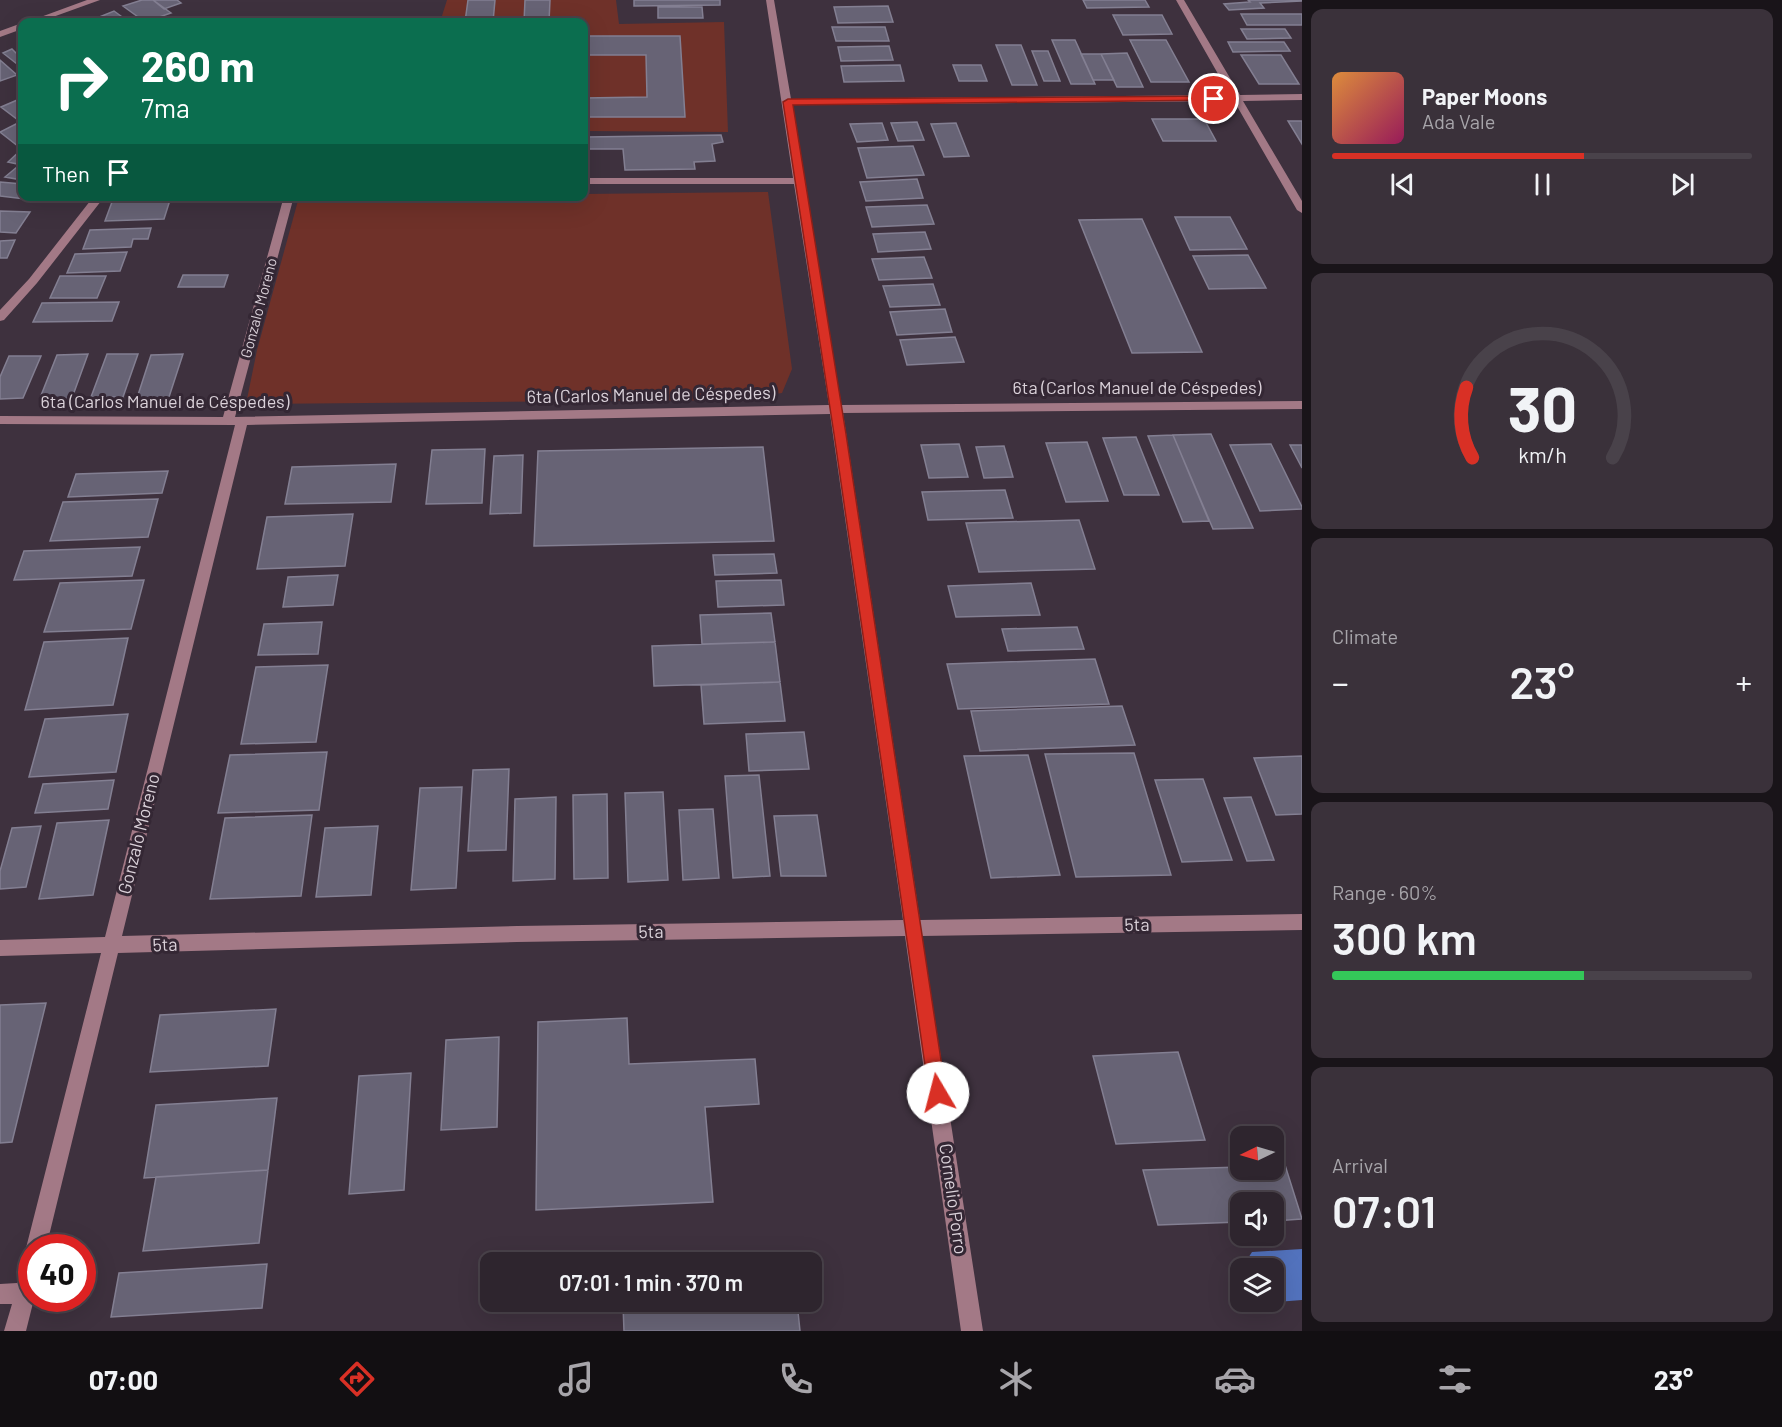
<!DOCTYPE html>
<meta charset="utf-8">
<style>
:root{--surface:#2e252e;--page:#3a313a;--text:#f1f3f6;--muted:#a7a5aa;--line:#49424a;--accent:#d93025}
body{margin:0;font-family:Barlow,sans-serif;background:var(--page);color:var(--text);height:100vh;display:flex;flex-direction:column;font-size:22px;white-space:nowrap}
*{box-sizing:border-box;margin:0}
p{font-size:20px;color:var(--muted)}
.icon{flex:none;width:33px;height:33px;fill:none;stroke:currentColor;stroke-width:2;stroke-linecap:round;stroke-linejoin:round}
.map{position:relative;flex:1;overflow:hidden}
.sheet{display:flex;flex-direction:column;gap:9px;padding:9px;background:#191419;width:480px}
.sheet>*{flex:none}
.top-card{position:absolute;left:18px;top:18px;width:570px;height:183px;border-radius:12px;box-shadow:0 6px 24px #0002,0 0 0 2px var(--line);background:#0b6e4f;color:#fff;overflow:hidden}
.needle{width:39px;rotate:265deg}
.tools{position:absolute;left:1230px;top:1126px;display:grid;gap:12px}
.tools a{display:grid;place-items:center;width:54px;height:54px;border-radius:12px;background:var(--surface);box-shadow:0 6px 24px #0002,0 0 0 2px var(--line);font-size:30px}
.speed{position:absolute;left:18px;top:1234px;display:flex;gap:12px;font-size:30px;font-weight:700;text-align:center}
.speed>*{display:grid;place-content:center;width:78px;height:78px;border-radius:50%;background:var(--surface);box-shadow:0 6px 24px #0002,0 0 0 2px var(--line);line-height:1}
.speed .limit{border:9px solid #d22;background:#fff;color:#111}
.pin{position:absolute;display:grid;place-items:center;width:51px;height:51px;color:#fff;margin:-26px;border:3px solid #fff;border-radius:50%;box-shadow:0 2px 6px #0007}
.me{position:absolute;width:66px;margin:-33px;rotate:352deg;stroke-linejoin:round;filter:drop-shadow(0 0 4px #0008)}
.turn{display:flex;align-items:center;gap:21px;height:126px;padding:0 24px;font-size:27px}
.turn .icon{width:78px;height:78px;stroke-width:2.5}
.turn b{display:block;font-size:42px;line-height:51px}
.then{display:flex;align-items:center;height:57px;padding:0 24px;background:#0003;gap:12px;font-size:22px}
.big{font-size:45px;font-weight:600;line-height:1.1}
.sheet .card{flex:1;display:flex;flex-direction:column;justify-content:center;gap:9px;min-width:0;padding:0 21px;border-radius:12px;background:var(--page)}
.sheet .dial{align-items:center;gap:0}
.dial svg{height:156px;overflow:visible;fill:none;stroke:var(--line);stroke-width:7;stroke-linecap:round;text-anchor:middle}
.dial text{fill:var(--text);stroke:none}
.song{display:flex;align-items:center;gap:18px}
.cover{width:72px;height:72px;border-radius:9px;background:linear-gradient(135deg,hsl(30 70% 55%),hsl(330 70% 35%))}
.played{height:6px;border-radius:3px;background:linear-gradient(90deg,var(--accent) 60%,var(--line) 60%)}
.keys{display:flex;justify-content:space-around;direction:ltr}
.heat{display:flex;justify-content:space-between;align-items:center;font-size:33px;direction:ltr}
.charge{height:9px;border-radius:4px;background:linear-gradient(90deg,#34c759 60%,var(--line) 0)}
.trip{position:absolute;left:480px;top:1252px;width:342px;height:60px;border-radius:12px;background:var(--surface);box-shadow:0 6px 24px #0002,0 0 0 2px var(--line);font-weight:600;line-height:60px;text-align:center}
.dock{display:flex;height:96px;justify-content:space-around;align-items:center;background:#120f12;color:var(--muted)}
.dock .icon{width:42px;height:42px}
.dock .on{color:var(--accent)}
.dock b{font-size:27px;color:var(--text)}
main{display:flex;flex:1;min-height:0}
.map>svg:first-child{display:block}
.green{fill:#6f3129}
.water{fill:#5373be}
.building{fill:#676375;stroke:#837f92;stroke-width:1.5}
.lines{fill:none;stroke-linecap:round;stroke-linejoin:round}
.minor{fill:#a37986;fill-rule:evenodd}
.route{fill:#d93025;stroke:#8d1f18;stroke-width:1.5}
.labels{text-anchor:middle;stroke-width:6;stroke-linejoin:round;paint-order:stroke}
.far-street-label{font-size:15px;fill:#dad1d9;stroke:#342734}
.street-label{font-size:18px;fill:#dad1d9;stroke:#342734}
</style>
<main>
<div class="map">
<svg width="1302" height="1331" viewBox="0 0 1302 1331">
<rect width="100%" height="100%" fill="#3e313e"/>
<path class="green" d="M447,0H616L619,24L724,22L728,132L584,131V22H440Z
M768,192L792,369L782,393L736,400L246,404L257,350L299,197L584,196V194Z"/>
<path class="water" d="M1302,1249V1300L1263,1303L1274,1302V1269H1241L1252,1252Z"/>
<path class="building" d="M142,0H153L171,13L145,22L123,6Z
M153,0H177L181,3L164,9Z
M468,0H495L493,22H465Z
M525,0H550L549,22H524Z
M634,0H720V5L634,6Z
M1083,0H1145L1149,7L1087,8Z
M1248,0H1302V1L1260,3L1264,8L1229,10L1224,4L1250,2Z
M888,6L893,22L838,23L834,7Z
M658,7H702L703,18H658Z
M114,11L129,22H103L97,18Z
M1241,14H1302V25H1247Z
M1113,15H1162L1172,34L1123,35Z
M832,27H885L889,41H836Z
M1241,29H1285L1291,38L1247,39Z
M584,36H680L685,117H584V98L647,97L646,55H584Z
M1052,40H1075L1095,84H1071Z
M1130,40H1166L1189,82H1151Z
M1228,42H1284L1290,51L1233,52Z
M996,45H1021L1037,85H1012Z
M889,46L893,60L841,61L838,47Z
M12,49L22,59V62L17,64L3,53Z
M1032,51H1048L1060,81H1044Z
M1127,53L1143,87H1117L1101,54Z
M1081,54H1101L1114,80H1093Z
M1241,55H1281L1299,84H1259Z
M0,60L17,75L0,81Z
M900,65L904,81L844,82L841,66Z
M953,65H981L987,81H959Z
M22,98V123L1,107Z
M1152,119H1204L1216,141H1163Z
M1288,121H1302V144Z
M917,122L924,140L898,141L891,123Z
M18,123L22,127V146L19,147L0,132Z
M882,123L888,140L857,142L850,124Z
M956,123L969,156L944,157L931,124Z
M721,135L723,142L712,144L715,161L694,162L695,169L625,170L623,149H586V137Z
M913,146L924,175L867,178L858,148Z
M22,149V165L8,162Z
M17,167L22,168V180L5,177Z
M917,179L923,198L866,201L860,182Z
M0,182L22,184V196H27L25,199L0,196Z
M170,200L164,219L105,221L112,202Z
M927,205L934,224L872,227L866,207Z
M0,211L30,212L16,233L0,232Z
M1175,217H1230L1247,249L1190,250Z
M1142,219L1202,352L1132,353L1079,220Z
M151,228L148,239H133L131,247L83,249L90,230Z
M925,232L931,249L878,252L873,234Z
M15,240L7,258H0V241Z
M127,252L120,271L67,273L75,254Z
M1248,255L1266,288L1209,289L1193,256Z
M924,257L932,278L879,280L872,259Z
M183,275H228L224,287H178Z
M60,276H106L97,298H50Z
M933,284L940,305L890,307L883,286Z
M119,302L112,321L33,322L42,303Z
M945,309L952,332L897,335L890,312Z
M955,337L964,362L907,365L900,340Z
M88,354L72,398H40L57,355Z
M107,354H138L123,397H91Z
M183,354L169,397L137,398L151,355Z
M9,356H41L23,398L0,399V377Z
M1211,434L1253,528L1213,529L1173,435Z
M1173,435L1209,521L1183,522L1148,436Z
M1136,437L1159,495H1124L1103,438Z
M1087,442L1108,501L1066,502L1046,443Z
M959,444L968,477L929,478L921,445Z
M1271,444L1302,507V509L1260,511L1230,445Z
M1290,445H1302V468Z
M1004,446L1013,477L984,478L976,447Z
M763,447L774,541L534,546L538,451Z
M485,449L482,503L426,504L432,450Z
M523,455L521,513L490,514L494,456Z
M396,464L391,502L285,504L292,467Z
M168,471L162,493L68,497L76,474Z
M1005,490L1013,518L928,520L922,492Z
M158,499L148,537L50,541L63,502Z
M353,514L345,566L257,569L267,517Z
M1079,520L1095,569L979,572L966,523Z
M140,547L132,576L14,580L24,551Z
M774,554L777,573L715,575L713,555Z
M338,575L333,605L283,607L288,577Z
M144,580L131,629L44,632L60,583Z
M781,580L784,605L718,607L716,581Z
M1031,583L1040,615L956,617L948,586Z
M771,613L775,642L702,644L700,615Z
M322,622L318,654L258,655L264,624Z
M1077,627L1084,649L1008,651L1002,629Z
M128,638L113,705L25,710L44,642Z
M775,642L780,682L654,686L652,646Z
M1095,659L1109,704L958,709L947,664Z
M328,665L316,742L241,744L256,667Z
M780,682L785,721L704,724L701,685Z
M1122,706L1135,745L980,751L971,711Z
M128,714L116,772L29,777L45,719Z
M804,732L809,769L749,771L746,734Z
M327,752L319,810L218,813L230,755Z
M1134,753L1171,875L1076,877L1045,754Z
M1028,755L1060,875L991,878L964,756Z
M1302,756V814L1276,815L1254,758Z
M509,769L506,850L468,851L473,770Z
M759,775L770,876L733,878L725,776Z
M1203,779L1232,860L1182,862L1155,780Z
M114,780L108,809L35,813L43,784Z
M462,787L456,888L411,890L420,788Z
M663,792L668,880L628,882L625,793Z
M607,794L608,878L574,879L573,795Z
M556,797L555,879L513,881L515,799Z
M1251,797L1274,860L1247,861L1224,798Z
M713,809L719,878L683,880L679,810Z
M312,815L301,896L210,899L225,818Z
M817,815L826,876H781L774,816Z
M109,820L93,895L39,899L57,823Z
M41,826L26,887L0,889V871L12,828Z
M378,826L371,895L316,897L325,828Z
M46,1003L12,1142L0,1143V1005Z
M276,1009L268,1066L150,1072L160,1015Z
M627,1018L629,1064L755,1059L759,1104L705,1107L713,1202L536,1210L538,1022Z
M499,1037L497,1127L441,1130L446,1040Z
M1178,1052L1205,1140L1116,1144L1093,1056Z
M411,1073L404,1190L349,1194L359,1076Z
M277,1098L268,1170L144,1178L156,1105Z
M1285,1165L1302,1219L1274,1221V1203H1240V1222L1158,1225L1143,1170L1240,1167V1170H1274V1166Z
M268,1170L259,1243L143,1251L156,1177Z
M267,1264L262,1308L111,1317L119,1273Z
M673,1302H797L800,1331H624L623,1305Z"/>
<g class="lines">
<path class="minor" d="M87,0H100L39,22H27Z
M766,0H774L791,99L1230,95L1176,0H1184L1240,95L1302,94V100L1243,101L1302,201V213L1297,210L1234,101L792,105L841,405L1302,401V409L843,413L920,920L1302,914V930L922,936L983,1331H961L905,936L517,942L118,953L46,1248H32V1299H34L26,1331H4L12,1304H0V1284L17,1283L25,1258L30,1256L26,1248L101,953L0,956V940L105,937L235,425L0,424V416L223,417L284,196H294L235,417L829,405L794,184H584V178H793ZM830,414L903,920L517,926L122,936L247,425Z
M22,23V29L0,37V31Z
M94,196H105L37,283L4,320L0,321V310L29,279Z"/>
</g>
<path class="route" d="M1214,96L1218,97V100L793,105L846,434L946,1093L944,1099L938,1102L931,1099L929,1093L834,434L783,102L788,99Z"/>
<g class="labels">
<g class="far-street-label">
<text transform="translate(259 308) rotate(-75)" y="5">Gonzalo Moreno</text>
</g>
<g class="street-label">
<text x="1137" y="394">6ta (Carlos Manuel de Céspedes)</text>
<text transform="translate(651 395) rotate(-1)" y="6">6ta (Carlos Manuel de Céspedes)</text>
<text x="165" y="408">6ta (Carlos Manuel de Céspedes)</text>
<text transform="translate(139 834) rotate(-76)" y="6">Gonzalo Moreno</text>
<text transform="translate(1137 925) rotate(-1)" y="6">5ta</text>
<text transform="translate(651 932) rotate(-1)" y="6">5ta</text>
<text transform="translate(165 945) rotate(-2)" y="6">5ta</text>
<text transform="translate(953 1199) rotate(82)" y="6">Cornelio Porro</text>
</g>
</g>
</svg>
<div class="tools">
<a><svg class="needle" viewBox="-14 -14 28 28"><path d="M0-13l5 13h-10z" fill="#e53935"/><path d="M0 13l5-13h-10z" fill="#a7a5aa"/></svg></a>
<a><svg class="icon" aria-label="sound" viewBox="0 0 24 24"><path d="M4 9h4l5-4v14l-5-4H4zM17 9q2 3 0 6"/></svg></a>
<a><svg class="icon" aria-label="layers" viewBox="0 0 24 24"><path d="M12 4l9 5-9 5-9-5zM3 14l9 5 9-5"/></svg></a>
</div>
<div class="speed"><div class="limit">40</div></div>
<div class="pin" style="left:1214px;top:99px;background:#d93025"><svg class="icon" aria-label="arrive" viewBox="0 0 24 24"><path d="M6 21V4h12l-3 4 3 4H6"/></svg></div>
<svg class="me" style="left:938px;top:1093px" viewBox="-20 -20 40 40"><circle r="19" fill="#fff"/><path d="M0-13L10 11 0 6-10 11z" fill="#d93025"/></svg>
<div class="trip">07:01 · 1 min · 370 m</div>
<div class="top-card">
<div class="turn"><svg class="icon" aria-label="right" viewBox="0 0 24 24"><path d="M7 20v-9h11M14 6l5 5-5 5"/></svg><div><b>260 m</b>7ma</div></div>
<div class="then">Then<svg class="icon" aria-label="arrive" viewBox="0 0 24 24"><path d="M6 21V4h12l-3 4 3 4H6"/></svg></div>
</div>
</div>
<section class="sheet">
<div class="card">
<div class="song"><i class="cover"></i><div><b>Paper Moons</b><p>Ada Vale</p></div></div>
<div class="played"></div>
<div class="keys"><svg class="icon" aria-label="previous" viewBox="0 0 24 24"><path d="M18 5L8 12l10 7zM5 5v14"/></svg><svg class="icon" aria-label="pause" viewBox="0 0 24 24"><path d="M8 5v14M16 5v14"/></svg><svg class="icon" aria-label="next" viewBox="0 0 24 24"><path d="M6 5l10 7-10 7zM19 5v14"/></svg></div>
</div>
<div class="card dial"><svg viewBox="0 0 100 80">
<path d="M14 69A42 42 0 1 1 86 69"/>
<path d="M14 69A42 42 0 0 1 11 33" stroke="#d93025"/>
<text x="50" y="56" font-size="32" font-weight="700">30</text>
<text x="50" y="72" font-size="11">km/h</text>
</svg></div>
<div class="card"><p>Climate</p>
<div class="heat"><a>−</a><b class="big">23°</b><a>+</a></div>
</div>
<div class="card"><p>Range · 60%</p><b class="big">300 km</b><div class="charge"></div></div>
<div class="card"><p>Arrival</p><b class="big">07:01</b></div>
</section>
</main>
<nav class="dock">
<b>07:00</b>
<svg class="icon on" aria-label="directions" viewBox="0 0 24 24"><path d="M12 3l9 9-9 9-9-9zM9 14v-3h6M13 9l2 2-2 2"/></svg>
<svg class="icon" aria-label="music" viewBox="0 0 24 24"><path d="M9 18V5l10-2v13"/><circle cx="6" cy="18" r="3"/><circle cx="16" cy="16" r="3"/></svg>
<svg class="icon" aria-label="phone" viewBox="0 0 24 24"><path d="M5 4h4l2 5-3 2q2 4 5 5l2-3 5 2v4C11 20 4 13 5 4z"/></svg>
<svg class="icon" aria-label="climate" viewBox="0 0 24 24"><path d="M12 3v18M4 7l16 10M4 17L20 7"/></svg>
<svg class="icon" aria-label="car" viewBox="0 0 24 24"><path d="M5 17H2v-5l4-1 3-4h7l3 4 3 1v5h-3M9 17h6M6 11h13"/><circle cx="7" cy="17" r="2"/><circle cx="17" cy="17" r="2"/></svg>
<svg class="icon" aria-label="filters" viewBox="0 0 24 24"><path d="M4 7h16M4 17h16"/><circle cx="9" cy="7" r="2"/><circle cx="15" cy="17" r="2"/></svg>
<b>23°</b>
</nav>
